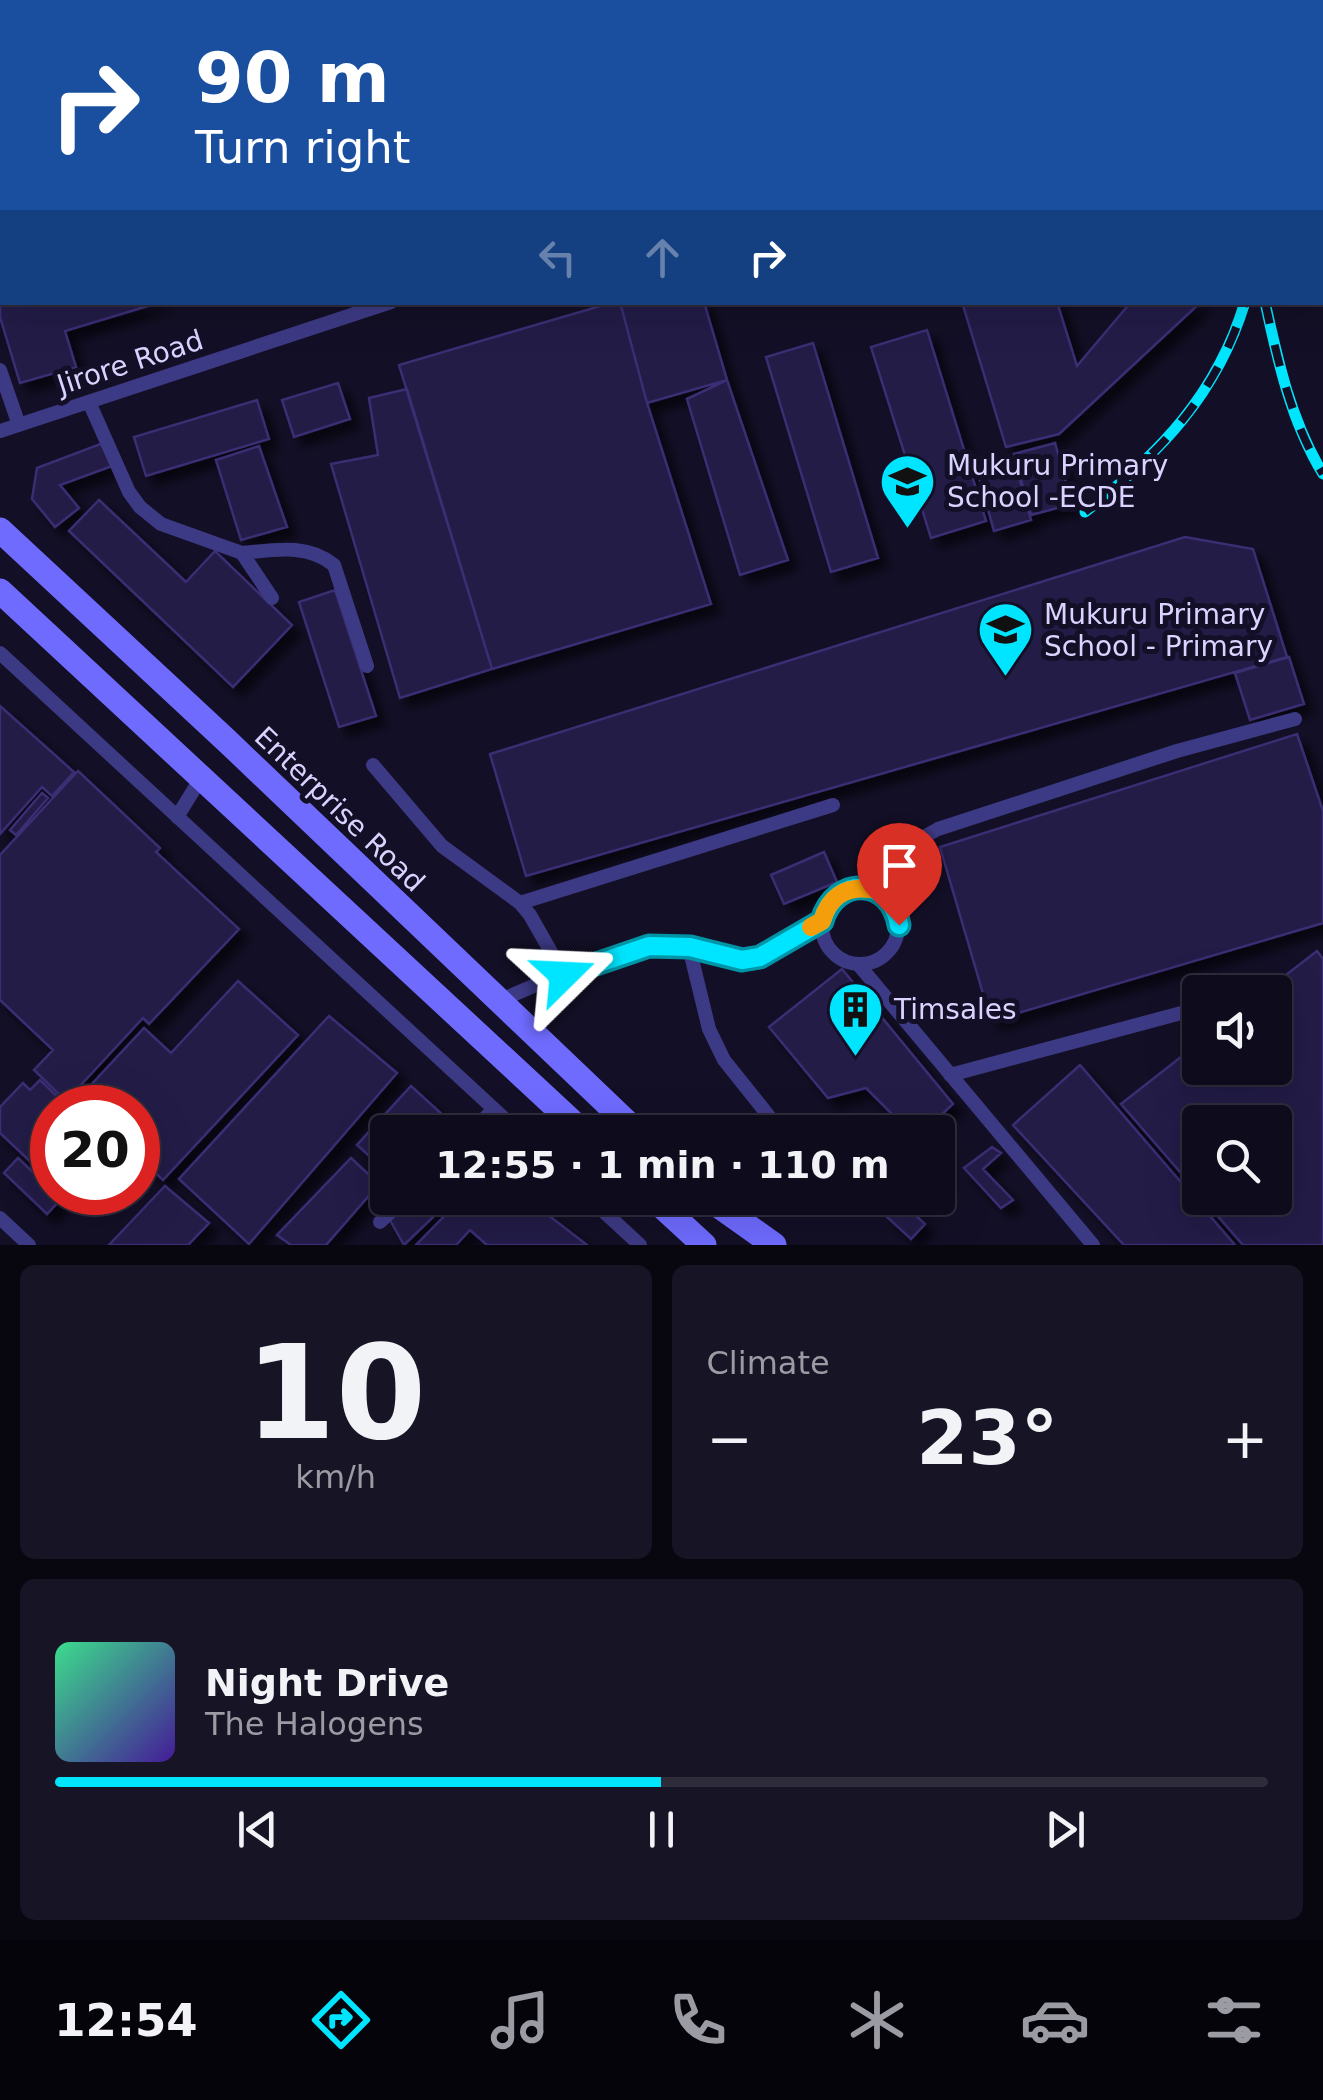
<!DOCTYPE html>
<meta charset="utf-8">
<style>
:root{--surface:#0e0b1c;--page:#171425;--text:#f1f3f6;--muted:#9b9ba3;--line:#2e2b3b;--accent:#00e5ff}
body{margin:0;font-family:"DejaVu Sans",sans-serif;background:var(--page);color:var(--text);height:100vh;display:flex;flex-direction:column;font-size:38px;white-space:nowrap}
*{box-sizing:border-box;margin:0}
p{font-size:32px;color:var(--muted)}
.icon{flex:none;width:55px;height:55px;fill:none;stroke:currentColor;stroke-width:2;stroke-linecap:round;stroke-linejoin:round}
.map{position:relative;height:1245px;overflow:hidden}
.details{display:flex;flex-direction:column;gap:20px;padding:20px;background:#08060f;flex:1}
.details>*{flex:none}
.hud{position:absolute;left:0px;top:0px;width:1325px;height:305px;box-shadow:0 10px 40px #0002,0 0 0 2px var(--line);background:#1a4fa0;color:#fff;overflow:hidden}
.controls{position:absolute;left:1182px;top:975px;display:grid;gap:20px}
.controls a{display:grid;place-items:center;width:110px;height:110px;border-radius:10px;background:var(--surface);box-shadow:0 10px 40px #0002,0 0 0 2px var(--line);font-size:50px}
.speed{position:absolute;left:30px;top:1085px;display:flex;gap:20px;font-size:50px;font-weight:700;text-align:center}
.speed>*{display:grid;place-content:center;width:130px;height:130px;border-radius:50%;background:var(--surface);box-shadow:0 10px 40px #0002,0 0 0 2px var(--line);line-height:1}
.speed .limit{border:15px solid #d22;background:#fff;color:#111}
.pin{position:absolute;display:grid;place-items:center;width:85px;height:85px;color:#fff;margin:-102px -42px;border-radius:50% 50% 50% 0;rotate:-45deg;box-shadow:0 0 10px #0007}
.pin .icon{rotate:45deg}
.me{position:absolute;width:110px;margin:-55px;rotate:69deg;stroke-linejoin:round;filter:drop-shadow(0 0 8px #0008)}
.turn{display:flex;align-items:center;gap:35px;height:210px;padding:0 30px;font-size:45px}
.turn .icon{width:130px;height:130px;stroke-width:2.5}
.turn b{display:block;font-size:70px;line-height:85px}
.lanes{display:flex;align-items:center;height:95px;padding:0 30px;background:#0003;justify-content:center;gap:50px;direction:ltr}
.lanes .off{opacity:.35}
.big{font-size:75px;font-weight:600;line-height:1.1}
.details .tile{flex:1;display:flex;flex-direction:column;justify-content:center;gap:15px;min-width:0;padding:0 35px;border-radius:15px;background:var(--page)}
.details .dial{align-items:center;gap:0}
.dial b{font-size:130px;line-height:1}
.song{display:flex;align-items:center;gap:30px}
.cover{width:120px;height:120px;border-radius:15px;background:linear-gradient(135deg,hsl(150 70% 55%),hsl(260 70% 35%))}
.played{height:10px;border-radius:5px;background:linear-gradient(90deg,var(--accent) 50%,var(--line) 50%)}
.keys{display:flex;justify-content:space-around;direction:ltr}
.heat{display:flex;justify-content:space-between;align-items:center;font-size:55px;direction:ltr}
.details .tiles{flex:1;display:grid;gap:20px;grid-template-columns:1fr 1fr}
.tile:last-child{grid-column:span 2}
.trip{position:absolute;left:370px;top:1115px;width:585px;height:100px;border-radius:10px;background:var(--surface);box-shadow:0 10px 40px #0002,0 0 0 2px var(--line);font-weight:600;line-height:100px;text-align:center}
.dock{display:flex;height:160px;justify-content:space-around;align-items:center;background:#06040b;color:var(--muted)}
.dock .icon{width:70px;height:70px}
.dock .active{color:var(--accent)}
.dock b{font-size:45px;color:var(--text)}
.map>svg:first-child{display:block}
.building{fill:#241b47;stroke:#3b2d73;stroke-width:2.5;filter:url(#shadow)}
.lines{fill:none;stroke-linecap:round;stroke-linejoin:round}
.service{stroke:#3d3a85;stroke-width:14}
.secondary{stroke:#6f6bff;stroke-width:25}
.rail-casing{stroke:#00e5ff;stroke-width:11}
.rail{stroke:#130f26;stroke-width:8;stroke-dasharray:22;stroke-linecap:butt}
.route-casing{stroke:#0095a6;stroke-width:25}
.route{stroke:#00e5ff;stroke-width:18}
.slow{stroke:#f59e0b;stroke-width:18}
.labels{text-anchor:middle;stroke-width:10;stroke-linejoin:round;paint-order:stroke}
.street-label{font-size:28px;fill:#d9d4ff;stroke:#130f26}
.poi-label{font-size:28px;fill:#d9d4ff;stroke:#130f26;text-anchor:start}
</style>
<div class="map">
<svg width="1323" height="1245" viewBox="0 0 1323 1245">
<defs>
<filter id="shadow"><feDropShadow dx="9" dy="9" stdDeviation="5" flood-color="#0009"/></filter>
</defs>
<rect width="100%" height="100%" fill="#130f26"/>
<path class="building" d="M0,0H78L2,2L0,70Z
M553,0H664L665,2H553Z
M1096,0H1219V2Z
M2,146V302H161L65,331L76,367L20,383L0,317Z
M614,302H620L647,403L711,604L492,669L399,365Z
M620,302H704L727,380L647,403Z
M962,302H1057L1077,366L1131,302H1201L1059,434L1006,447Z
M927,330L986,521L931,538L871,347Z
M813,343L878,558L831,572L766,357Z
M727,380L788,560L740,575L687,399Z
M338,383L350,419L294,437L282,400Z
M407,389L492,669L400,698L331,464L378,455L369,398Z
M257,400L269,439L146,476L134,437Z
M103,443L112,466L60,485L79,508L55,527L32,499L37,468Z
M1055,443L1072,504L1031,515L1014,454Z
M259,446L287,527L241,540L216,460Z
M1015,463L1031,520L994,531L978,474Z
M99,500L186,582L215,551L292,625L233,687L69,531Z
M1185,537L1253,549L1287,657L526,876L490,754Z
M335,590L376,716L339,727L299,602Z
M1289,657L1304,704L1250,720L1235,673Z
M0,706L74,772L52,796L42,787L0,834Z
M1297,734L1323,811V923L991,1021L940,847Z
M78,771L160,848L156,852L239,929L149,1024L143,1018L66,1101L34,1070L53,1050L0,1000V855Z
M42,793L48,798L16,835L10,830Z
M824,852L837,882L784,904L771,875Z
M1317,951L1323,959V1245H1243L1202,1198H1275V1122H1200V1195L1121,1104L1200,1042V1068H1275V992H1264Z
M842,969L953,1104L923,1132H910L866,1088L828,1098L769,1027Z
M238,981L298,1035L163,1180L138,1157V1108H83L76,1101L144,1028L171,1053Z
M329,1016L397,1073L249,1244L179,1179Z
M1080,1065L1235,1245H1124L1013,1125Z
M40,1080L69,1108H52V1182L0,1133V1107L23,1083L30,1090Z
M411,1086L457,1128L453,1132H388V1173L357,1145Z
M992,1147L1001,1153L983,1169L1013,1200L1001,1208L964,1168Z
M18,1158L61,1199L47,1214L4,1173Z
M351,1158L379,1184L326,1245H291L277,1235Z
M165,1186L209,1223L188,1245H109Z
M412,1198H453L404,1245L390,1220Z
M462,1198H526L587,1245H487L470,1230L456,1245H416Z
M900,1201L925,1224L911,1239L886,1216Z"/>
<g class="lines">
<path class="service" d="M0,103L2,102
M0,370L19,425
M89,402L129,492L140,507L161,524L242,553L272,598
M0,431L391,302
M242,553C274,550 307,543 334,565L367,666
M0,653L519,1132
M373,765L442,846L520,903L530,915L564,975
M177,817L201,778
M822 926a38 38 0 1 1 76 0a38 38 0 1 1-76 0Z
M867,888L886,858L938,829L1177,751L1295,719
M520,903L833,805
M689,947L709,1029L724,1060L776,1125
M858,964L1093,1245
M498,1001C541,984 604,951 649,946C683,942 719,962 747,959C774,956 799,934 822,921
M950,1075L1200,1008
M471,1132L494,1109
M589,1198L640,1245
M0,1218L29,1245
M380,1222L405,1198"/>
<path class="secondary" d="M0,530L227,741L637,1132
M0,591L583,1132
M653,1198L704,1245
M708,1198L774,1245"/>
<defs>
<path id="rail" d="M1268,2V0
M1265,302C1278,362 1291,421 1323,474
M1085,512C1159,454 1217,395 1245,302"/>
</defs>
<use href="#rail" class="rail-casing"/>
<use href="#rail" class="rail"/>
</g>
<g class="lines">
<defs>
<path id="route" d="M564,975L649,946L690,947L742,960L760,957L822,921C835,875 891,877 899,925"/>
</defs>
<use href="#route" class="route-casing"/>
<use href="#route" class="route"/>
<path class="slow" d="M811,927L822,921C829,897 845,886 870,889"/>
</g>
<defs>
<symbol id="school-pin" viewBox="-11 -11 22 30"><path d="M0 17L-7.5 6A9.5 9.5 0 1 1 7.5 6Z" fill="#00e5ff" stroke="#130f26"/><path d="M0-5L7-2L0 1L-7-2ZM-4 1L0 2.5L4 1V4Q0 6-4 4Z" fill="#111"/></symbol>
<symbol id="building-pin" viewBox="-11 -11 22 30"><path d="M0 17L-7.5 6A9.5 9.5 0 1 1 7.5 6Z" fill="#00e5ff" stroke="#130f26"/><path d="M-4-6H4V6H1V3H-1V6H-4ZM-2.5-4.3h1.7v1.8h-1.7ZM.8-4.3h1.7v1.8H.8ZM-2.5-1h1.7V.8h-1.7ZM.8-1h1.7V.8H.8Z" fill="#111"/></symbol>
</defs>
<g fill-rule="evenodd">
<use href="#school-pin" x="876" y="450" width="63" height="86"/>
<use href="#school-pin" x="974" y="598" width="63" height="86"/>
<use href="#building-pin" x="824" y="978" width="63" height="86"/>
</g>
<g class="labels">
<g class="street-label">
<text transform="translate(130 362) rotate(-18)" y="10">Jirore Road</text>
<text transform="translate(340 809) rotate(44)" y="10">Enterprise Road</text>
</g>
<g class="poi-label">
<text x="947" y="475">Mukuru Primary<tspan x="947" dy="32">School -ECDE</tspan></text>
<text x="1044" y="624">Mukuru Primary<tspan x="1044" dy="32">School - Primary</tspan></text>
<text x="894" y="1019">Timsales</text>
</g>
</g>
</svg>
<div class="controls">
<a><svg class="icon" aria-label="sound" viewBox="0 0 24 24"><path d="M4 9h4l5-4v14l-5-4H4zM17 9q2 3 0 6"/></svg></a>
<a><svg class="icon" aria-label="search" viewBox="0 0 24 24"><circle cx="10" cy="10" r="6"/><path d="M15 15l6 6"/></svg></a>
</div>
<div class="speed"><div class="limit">20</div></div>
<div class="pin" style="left:899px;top:925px;background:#d93025"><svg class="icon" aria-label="arrive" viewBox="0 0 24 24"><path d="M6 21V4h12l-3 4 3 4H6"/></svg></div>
<svg class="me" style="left:564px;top:975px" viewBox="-20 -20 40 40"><path d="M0-17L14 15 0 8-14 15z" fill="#00e5ff" stroke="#fff" stroke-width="4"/></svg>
<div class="trip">12:55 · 1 min · 110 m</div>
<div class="hud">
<div class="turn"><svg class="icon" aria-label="right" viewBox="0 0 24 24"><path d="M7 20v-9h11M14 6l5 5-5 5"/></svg><div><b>90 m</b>Turn right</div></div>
<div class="lanes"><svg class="icon off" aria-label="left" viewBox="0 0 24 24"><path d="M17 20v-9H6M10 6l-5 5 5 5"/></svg><svg class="icon off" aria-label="ahead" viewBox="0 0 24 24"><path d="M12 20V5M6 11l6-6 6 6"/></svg><svg class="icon" aria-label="right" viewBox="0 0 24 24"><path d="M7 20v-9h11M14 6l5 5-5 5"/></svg></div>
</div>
</div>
<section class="details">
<div class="tiles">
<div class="tile dial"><b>10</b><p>km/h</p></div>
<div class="tile"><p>Climate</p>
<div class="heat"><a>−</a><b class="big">23°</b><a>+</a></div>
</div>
<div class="tile">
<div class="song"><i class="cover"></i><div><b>Night Drive</b><p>The Halogens</p></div></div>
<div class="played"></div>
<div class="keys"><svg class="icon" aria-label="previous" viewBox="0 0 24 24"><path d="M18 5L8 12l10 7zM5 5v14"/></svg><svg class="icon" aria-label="pause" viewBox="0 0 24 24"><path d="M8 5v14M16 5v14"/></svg><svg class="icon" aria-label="next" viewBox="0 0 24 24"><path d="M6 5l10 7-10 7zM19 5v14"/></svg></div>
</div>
</div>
</section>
<nav class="dock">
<b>12:54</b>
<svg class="icon active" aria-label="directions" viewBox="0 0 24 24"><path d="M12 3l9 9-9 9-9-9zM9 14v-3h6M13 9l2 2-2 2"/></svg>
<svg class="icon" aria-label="music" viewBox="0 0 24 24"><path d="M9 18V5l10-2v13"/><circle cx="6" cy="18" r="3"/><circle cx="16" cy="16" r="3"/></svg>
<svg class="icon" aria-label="phone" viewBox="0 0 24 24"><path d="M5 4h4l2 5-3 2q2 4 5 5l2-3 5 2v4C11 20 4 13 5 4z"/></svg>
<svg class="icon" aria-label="climate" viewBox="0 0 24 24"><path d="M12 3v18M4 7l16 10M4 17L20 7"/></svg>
<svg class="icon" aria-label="car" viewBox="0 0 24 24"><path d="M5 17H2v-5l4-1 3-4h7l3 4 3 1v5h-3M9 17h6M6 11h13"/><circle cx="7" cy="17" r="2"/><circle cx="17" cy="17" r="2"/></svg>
<svg class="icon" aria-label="filters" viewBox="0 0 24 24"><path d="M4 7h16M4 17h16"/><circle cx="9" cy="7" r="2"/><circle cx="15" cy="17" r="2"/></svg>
</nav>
